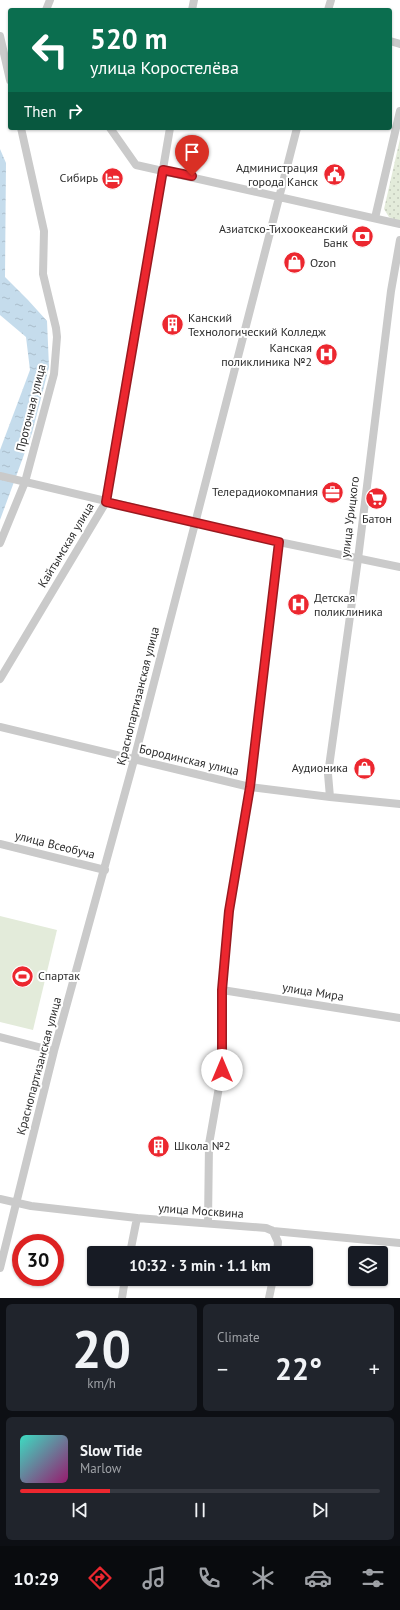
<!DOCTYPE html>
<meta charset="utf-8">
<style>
:root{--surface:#171b24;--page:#20242c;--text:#f1f3f6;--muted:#9ea1a6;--line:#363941;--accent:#ec272f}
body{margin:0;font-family:"PT Sans",sans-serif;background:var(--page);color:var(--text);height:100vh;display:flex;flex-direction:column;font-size:15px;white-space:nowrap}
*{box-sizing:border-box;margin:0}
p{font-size:13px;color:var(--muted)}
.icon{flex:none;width:22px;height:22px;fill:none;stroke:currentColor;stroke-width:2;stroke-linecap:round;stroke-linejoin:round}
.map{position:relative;height:1298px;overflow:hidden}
.details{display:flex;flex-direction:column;gap:6px;padding:6px;background:#0d0f14;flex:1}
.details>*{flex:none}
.guide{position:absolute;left:8px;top:8px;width:384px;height:122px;border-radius:4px;box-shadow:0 1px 3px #0004;background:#0b6e4f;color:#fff;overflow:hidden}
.tools{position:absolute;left:348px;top:1246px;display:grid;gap:8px}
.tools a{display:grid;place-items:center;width:40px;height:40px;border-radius:4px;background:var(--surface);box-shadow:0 1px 3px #0004;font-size:20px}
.speed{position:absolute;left:12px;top:1234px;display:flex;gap:8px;font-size:20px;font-weight:700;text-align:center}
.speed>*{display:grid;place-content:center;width:52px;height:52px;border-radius:50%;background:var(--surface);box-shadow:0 1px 3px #0004;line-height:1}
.speed .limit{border:6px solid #d22;background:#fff;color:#111}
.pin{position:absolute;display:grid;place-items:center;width:34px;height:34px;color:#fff;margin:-41px -17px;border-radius:50% 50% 50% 0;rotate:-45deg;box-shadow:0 0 4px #0007}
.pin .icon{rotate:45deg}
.me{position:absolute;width:44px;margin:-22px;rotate:0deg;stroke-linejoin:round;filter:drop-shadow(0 0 3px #0008)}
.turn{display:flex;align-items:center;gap:14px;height:84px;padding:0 16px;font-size:18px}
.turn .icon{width:52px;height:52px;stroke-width:2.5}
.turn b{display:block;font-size:28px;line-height:34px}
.then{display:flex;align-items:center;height:38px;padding:0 16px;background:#0003;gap:8px;font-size:15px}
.big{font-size:30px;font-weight:800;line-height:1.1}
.details .card{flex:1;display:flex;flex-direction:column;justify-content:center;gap:6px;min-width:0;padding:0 14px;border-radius:6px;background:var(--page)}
.details .dial{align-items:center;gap:0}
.dial b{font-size:52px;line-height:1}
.song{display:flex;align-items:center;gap:12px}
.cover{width:48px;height:48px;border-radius:6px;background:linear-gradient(135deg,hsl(170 70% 55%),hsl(320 70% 35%))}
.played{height:4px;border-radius:2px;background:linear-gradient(90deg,var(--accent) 25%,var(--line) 25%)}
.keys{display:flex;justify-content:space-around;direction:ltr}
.heat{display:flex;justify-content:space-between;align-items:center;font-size:22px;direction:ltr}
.details .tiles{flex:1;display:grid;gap:6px;grid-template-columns:1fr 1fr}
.card:last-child{grid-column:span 2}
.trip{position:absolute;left:87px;top:1246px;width:226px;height:40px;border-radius:4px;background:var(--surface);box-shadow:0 1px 3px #0004;font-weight:800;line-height:40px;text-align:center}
.menu{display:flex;height:64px;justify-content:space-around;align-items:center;background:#090b0e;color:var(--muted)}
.menu .icon{width:28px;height:28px}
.menu .on{color:var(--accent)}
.menu b{font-size:18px;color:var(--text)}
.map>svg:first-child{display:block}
.green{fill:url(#green-dots)}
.pitch{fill:#e3ebda}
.water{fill:url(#water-ripples)}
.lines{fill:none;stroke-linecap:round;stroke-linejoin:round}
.minor{stroke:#cacaca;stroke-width:8}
.route-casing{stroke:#99191f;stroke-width:10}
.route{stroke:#ec272f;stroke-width:7}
.labels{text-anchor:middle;stroke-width:4;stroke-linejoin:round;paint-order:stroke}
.poi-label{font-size:12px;fill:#2d2d2d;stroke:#fff;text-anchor:end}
.street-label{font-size:12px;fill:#2d2d2d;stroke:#fff}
</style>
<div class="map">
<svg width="400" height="1298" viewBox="0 0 400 1298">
<defs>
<pattern id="green-dots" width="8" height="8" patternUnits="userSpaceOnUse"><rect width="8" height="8" fill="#e3ebda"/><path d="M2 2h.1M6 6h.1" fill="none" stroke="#c3cabb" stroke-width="1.8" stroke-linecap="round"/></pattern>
<pattern id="water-ripples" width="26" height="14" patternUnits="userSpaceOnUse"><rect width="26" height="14" fill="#c5dcec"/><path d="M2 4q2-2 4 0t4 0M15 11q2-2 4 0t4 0" fill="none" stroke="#aabdcb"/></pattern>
</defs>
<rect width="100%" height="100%" fill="#fff"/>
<path class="green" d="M400,139V222L389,217L384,209Z"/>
<path class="pitch" d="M0,916L57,930L33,1030L0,1022Z"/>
<path class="water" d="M0,149L6,163L5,277L28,300L47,321L49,367L32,433L0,520V450L30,370L26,337L0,315Z"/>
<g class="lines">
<path class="minor" d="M46,10L50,0
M192,10L194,0
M328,10L331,0
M0,36L10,80
M390,41L400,44
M110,128L136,165L400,224
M375,218L400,111
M0,476L279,542L400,567
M0,543L25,482L54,374L57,337L56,328L43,274L44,231L21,128
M0,679L106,502L170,128
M0,727L250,787L330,797L400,804
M330,797L328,774L358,559L391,291L400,240
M0,844L105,870
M222,990L400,1018
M0,1037L54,1051
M0,1199L31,1206L137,1218L266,1228L273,1231L400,1243
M208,1223L209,1144L222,1070V990L229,911L250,787L279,542
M273,1231L278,1242L277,1253
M130,1253L137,1218
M0,1268L54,1051L134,760L297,128
M122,1298L125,1279
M269,1298L273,1279"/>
</g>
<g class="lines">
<defs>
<path id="route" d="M192,176L163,170L106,502L279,542L250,787L229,911L222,990V1070"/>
</defs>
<use href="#route" class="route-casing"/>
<use href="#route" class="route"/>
</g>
<defs>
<symbol id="civic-disc" viewBox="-11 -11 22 22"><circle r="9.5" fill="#ec272f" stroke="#fff"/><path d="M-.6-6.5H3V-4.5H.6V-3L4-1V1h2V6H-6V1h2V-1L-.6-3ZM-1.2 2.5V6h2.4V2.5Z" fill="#fff"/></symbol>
<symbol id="hotel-disc" viewBox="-11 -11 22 22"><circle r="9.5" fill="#ec272f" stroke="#fff"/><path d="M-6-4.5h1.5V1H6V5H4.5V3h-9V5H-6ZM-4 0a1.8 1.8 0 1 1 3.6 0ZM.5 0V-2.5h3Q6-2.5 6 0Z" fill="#fff"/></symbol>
<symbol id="bank-disc" viewBox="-11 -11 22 22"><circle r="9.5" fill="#ec272f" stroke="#fff"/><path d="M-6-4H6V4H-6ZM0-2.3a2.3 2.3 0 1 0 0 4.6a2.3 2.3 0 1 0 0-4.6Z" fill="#fff"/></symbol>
<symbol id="shop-disc" viewBox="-11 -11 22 22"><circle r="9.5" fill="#ec272f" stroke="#fff"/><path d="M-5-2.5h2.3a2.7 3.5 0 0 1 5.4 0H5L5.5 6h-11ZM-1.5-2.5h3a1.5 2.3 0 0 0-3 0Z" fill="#fff"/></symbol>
<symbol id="building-disc" viewBox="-11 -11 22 22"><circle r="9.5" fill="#ec272f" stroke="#fff"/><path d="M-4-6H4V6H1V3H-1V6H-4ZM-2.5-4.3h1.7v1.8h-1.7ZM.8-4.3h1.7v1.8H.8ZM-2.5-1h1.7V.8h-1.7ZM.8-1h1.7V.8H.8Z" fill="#fff"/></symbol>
<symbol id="hospital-disc" viewBox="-11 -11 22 22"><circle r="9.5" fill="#ec272f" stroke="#fff"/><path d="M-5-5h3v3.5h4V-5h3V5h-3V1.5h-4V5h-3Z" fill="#fff"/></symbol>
<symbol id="office-disc" viewBox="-11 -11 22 22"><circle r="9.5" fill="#ec272f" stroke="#fff"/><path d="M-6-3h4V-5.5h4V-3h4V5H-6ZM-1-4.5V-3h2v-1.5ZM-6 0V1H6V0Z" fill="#fff"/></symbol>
<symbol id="supermarket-disc" viewBox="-11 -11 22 22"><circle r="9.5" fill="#ec272f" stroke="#fff"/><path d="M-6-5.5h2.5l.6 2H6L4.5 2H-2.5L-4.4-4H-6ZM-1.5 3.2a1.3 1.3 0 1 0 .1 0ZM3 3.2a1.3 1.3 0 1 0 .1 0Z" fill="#fff"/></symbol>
<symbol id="stadium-disc" viewBox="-11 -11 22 22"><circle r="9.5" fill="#ec272f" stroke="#fff"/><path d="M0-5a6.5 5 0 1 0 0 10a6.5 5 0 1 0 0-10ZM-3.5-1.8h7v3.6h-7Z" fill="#fff"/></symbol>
</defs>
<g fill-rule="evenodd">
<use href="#civic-disc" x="322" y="162" width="25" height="25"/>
<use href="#hotel-disc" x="100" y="166" width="25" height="25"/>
<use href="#bank-disc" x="350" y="224" width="25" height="25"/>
<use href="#shop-disc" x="282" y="250" width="25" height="25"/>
<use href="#building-disc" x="160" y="312" width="25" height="25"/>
<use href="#hospital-disc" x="314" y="342" width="25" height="25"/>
<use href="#office-disc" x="320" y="480" width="25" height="25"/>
<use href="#supermarket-disc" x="364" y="486" width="25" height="25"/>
<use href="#hospital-disc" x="286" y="592" width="25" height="25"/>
<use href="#shop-disc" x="352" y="756" width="25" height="25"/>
<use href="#stadium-disc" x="10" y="964" width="25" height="25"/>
<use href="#building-disc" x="146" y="1134" width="25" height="25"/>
</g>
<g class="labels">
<g class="poi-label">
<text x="318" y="172">Администрация<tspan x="318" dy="14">города Канск</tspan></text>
<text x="98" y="182">Сибирь</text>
<text x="348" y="233">Азиатско-Тихоокеанский<tspan x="348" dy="14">Банк</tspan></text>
<text x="310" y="267" text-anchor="start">Ozon</text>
<text x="188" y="322" text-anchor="start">Канский<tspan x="188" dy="14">Технологический Колледж</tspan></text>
<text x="312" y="352">Канская<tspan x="312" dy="14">поликлиника №2</tspan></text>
<text x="318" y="496">Телерадиокомпания</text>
<text x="377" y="523" text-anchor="middle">Батон</text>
<text x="314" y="602" text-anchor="start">Детская<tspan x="314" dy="14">поликлиника</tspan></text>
<text x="348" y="772">Аудионика</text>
<text x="38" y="980" text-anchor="start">Спартак</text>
<text x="174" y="1150" text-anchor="start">Школа №2</text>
</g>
<g class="street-label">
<text transform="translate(31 408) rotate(-76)" y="4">Проточная улица</text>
<text transform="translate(350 517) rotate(-83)" y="4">улица Урицкого</text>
<text transform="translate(66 545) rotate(-59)" y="4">Кайтымская улица</text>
<text transform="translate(138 696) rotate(-76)" y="4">Краснопартизанская улица</text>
<text transform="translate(189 760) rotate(13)" y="4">Бородинская улица</text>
<text transform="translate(55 845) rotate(14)" y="4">улица Всеобуча</text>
<text transform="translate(313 992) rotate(9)" y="4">улица Мира</text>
<text transform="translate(39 1066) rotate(-75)" y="4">Краснопартизанская улица</text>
<text transform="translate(201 1211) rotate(4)" y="4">улица Москвина</text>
</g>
</g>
</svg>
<div class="tools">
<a><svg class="icon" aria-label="layers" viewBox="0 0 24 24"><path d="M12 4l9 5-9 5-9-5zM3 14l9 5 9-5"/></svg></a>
</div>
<div class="speed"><div class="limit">30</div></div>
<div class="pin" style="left:192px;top:176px;background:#d93025"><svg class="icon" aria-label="arrive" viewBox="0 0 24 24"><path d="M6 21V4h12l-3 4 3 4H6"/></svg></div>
<svg class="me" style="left:222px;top:1070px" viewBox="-20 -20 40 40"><circle r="19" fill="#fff"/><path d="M0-13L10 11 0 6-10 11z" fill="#ec272f"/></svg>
<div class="trip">10:32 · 3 min · 1.1 km</div>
<div class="guide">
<div class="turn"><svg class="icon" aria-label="left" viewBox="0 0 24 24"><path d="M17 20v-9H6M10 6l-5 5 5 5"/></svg><div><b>520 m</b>улица Коростелёва</div></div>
<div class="then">Then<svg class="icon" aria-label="right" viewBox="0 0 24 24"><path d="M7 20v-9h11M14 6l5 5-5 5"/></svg></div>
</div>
</div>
<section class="details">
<div class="tiles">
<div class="card dial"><b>20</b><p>km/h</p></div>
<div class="card"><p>Climate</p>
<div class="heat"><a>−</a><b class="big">22°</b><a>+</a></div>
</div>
<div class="card">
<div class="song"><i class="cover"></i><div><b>Slow Tide</b><p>Marlow</p></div></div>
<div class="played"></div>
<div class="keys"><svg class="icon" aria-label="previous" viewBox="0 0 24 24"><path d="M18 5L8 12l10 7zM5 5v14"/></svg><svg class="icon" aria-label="pause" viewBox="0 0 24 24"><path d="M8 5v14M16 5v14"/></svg><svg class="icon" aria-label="next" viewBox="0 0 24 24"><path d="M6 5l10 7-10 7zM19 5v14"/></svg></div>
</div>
</div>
</section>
<nav class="menu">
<b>10:29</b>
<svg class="icon on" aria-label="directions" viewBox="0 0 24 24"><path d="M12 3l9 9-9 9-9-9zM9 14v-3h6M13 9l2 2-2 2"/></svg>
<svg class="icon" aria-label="music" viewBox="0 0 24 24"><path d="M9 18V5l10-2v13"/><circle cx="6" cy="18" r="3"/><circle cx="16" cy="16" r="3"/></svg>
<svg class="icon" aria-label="phone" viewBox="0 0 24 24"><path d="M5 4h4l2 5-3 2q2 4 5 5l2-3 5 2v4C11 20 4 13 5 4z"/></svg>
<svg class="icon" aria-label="climate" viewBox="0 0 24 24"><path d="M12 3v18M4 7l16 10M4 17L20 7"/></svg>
<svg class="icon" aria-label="car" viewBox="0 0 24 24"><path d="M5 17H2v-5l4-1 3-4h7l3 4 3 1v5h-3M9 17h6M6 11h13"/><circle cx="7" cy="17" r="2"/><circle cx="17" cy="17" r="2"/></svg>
<svg class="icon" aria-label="filters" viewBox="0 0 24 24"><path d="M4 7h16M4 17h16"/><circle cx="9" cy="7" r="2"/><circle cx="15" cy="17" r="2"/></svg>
</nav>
